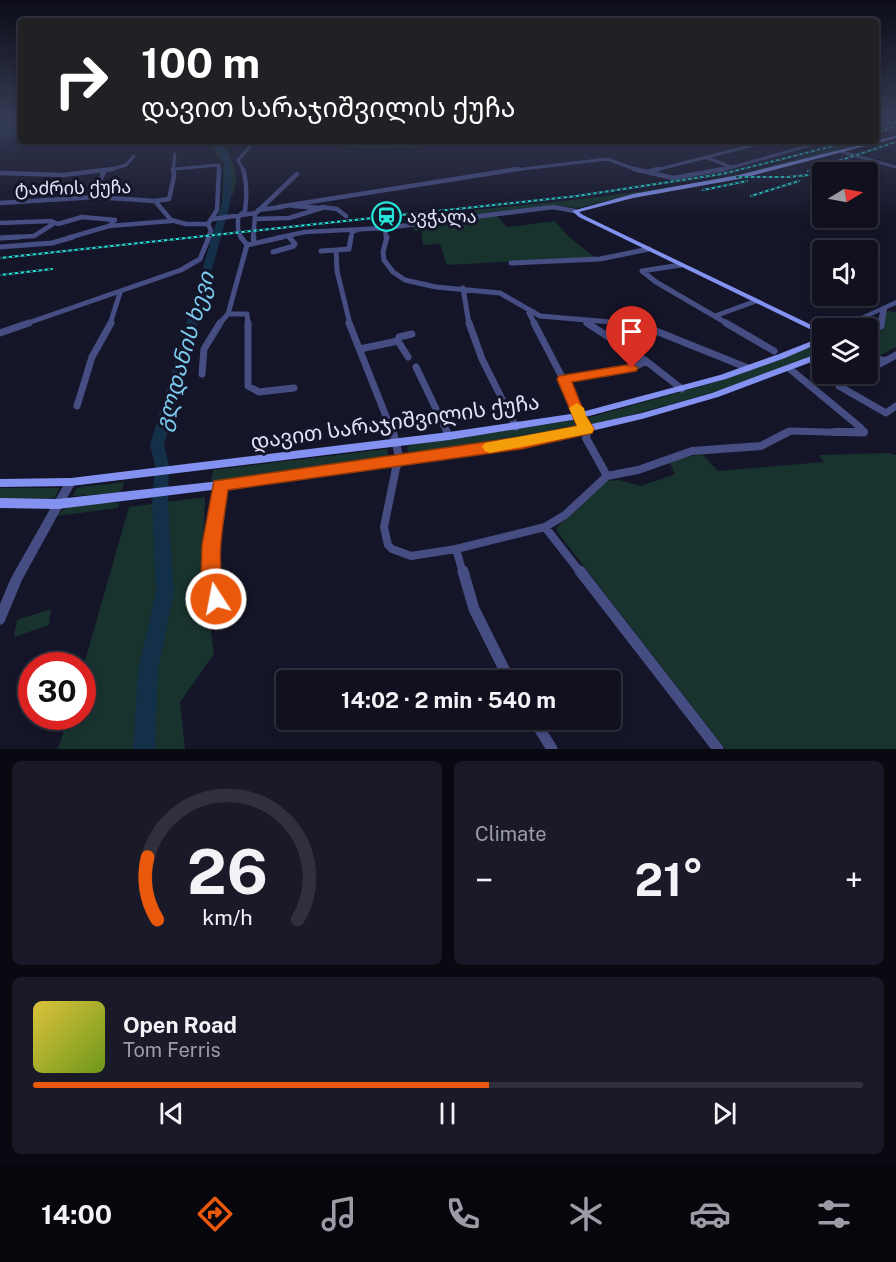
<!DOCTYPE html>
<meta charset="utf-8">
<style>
:root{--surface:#10101f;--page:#191928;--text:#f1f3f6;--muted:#9c9da4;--line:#30303d;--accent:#ea580c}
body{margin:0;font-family:"Public Sans","Noto Sans Georgian",sans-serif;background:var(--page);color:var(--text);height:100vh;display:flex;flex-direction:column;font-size:22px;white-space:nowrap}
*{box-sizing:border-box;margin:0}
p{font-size:20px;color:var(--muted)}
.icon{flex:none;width:33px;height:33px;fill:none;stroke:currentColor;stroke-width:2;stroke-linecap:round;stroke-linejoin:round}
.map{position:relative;height:749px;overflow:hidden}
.side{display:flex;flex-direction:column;gap:12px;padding:12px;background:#090911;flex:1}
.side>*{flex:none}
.banner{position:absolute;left:18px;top:18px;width:861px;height:126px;border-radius:6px;box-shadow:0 3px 9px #0003,0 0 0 2px var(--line);background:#202124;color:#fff;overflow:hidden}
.needle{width:39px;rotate:80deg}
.controls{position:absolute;left:812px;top:162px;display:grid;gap:12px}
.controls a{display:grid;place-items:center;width:66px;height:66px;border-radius:6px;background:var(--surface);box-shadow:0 3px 9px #0003,0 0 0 2px var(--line);font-size:30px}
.speed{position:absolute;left:18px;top:652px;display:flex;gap:12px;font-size:30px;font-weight:700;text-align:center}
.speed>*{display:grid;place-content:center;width:78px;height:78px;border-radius:50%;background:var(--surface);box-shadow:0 3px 9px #0003,0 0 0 2px var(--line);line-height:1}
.speed .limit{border:9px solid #d22;background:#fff;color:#111}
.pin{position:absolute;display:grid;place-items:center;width:51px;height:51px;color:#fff;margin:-62px -26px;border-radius:50% 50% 50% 0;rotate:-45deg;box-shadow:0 0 6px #0007}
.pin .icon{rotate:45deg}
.me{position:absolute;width:66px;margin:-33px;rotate:349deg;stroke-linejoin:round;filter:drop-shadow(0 0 4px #0008)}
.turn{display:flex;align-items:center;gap:21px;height:126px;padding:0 24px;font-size:27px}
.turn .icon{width:78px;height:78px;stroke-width:2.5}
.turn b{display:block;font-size:42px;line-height:51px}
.big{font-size:45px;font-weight:700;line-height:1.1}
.side .card{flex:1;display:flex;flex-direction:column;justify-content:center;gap:9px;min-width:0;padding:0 21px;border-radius:9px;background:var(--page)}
.side .dial{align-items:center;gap:0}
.dial svg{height:156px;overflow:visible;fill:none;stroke:var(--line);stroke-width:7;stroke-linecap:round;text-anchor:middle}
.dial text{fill:var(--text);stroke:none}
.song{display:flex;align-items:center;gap:18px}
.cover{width:72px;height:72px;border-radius:9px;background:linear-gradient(135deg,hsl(50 70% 55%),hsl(80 70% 35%))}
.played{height:6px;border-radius:3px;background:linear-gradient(90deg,var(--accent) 55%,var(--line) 55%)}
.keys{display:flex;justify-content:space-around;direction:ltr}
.heat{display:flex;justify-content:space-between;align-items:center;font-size:33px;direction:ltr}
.side .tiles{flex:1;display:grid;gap:12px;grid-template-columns:1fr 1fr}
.card:last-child{grid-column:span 2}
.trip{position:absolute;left:276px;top:670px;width:345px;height:60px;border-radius:6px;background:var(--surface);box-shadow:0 3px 9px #0003,0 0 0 2px var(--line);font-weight:700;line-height:60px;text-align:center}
.dock{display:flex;height:96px;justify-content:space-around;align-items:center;background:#06060c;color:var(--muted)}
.dock .icon{width:42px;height:42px}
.dock .active{color:var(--accent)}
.dock b{font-size:27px;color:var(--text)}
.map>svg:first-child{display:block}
.green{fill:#18332e}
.water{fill:#143048}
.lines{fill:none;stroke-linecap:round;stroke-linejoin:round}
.stream{stroke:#143048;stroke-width:1.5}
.river{fill:#143048;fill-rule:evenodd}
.minor-far5{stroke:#454d83;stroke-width:3}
.minor-far4{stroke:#454d83;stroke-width:4.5}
.minor-far3{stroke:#454d83;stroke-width:5}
.minor-far2{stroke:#454d83;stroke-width:7}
.minor-far1{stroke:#454d83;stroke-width:8}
.minor{stroke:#454d83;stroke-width:11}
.tertiary{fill:#454d83;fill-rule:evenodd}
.secondary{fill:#8392f0;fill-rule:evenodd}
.rail-casing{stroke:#24e4d8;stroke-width:2}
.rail{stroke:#151529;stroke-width:1.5;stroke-dasharray:3;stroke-linecap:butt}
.route{fill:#ea580c;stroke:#983908;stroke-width:1.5}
.slow{fill:#f59e0b}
.labels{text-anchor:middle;stroke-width:6;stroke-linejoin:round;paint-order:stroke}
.far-street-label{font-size:18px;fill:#e1e2fb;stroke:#151529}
.far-poi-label{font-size:18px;fill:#e1e2fb;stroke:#151529;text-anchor:start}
.street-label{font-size:21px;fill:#e1e2fb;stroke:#151529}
.water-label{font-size:22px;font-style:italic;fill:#7bccef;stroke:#151529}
</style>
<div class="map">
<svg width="896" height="749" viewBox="0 0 896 749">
<rect width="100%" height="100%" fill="#151529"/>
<path class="green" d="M206,141H222C231,158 241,175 233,194L222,200L224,163Z
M288,141H424L429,144L413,149L408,147C367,149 329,147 288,141Z
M857,141H874L739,176L626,196L577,208L555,205L477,214L474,210C552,202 629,195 706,181C757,171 807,156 857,141Z
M496,215L507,227L555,221L568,236L594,257L447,265L440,244L423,245L421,231H415L412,225Z
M889,311L896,312V347L877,357L867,352V338L882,330L886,313Z
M822,343V350C750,386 671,404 593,425L587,418L720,381Z
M572,420L575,421L579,427L577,429L410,455L407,448L409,445Z
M387,449L388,456L386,458L211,481L213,470Z
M889,453L896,455V749H725L559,534L556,528L607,481L618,480L641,486L675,474L669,461L702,454L718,471L824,462L819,455Z
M125,482L120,493L73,496L76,489L81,487Z
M0,488H59L55,498L0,499Z
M205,497L202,570L214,654L180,702L185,749H58L68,717H82L83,668L129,507Z
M106,503H119L118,508L56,516L69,506Z
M51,609L49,625L14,637L17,620Z"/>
<path class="water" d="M21,119V136L0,139V122Z"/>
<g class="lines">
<path class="stream" d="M883,117L889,118"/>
<path class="river" d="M205,141C236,141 231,179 231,200L164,445L169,465L168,504L174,592L158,670L155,749H133L138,670L156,592L152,504L155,465L150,445L223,200L225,165L219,152Z"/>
<path class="minor-far5" d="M876,127L896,122
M842,152L896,167
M705,157L731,167
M174,169L219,165V171
M105,171L126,165L134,156
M173,171L175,154
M244,171L238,160L255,141
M505,171L607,159L640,171
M652,171L770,141
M719,171L825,141"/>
<path class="minor-far4" d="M634,169L673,178L724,169
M647,172L658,169
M0,173L63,175L113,169
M95,197L97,193L95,191L105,170
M155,201L169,199L174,176L173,169
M0,203L95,197L155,201L171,220L186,224H208
M278,207L518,169
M322,207L337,209L346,216
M258,210L282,207
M213,219L256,213L297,174
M255,219L289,218L322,208L293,206
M0,223L51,221L58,224L82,217L115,220L109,226
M385,228L386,238
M288,236L290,238
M0,238L34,236L53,224
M68,238L109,226L171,221
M208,238L211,231L208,224L217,210L219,169
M241,238L238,229V217L245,211C247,197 247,183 243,169
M253,238L255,217
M277,238L305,232L385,228L553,207L575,211
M351,238L352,232L360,229"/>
<path class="minor-far3" d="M241,237L247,245
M387,237L383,252L384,260L393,272L405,280L436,287L500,293L540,316L634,324
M0,238L19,237
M253,244L254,237
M247,245L283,237
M0,247L52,243L73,237
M321,251L336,250
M273,252L294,246L295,244L289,237
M511,263L600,259L649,249
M681,265L642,271L656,282L728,324
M463,288L469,324
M529,313L535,324
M228,314H247L248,324
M228,314L247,245
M715,316L756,301
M586,322L590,324
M25,324L181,270L200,259L209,237
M110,324L120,293
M219,324L228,314
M350,324L337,271L336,250L349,249L351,237"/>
<path class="minor-far2" d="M248,323V386L259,392L294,388
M349,323L393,434
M469,323L482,359L516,427
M534,323L563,379L578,416L587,429L586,434
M587,323L646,361L682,389
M617,323L641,325L748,368
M726,323L774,351
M0,333L29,323
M398,341L399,337L412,334
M360,349L398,341L408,357
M867,355L885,361
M416,367L448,434
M867,371L896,355
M202,374L204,349L220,323
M563,379L632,368L646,361
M839,386L886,413L896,406
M839,386L862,374
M77,406L92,357L111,323
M785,434L790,431L864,433L861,428L790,369"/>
<path class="minor-far1" d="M393,432L400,460L396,468L384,527L388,545L392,549L411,556L456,549L545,527L565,515L607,476L638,470L692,451L761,446L788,432
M447,432L449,436
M587,432L586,438L607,476
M835,432H864
M545,527L581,573
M456,549L463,573
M210,573L211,545L220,485"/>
<path class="minor" d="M210,571V582L222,616
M463,571L474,609L510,681
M580,571L718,749
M534,720L552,749"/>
<path class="tertiary" d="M896,300V305L887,309L884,328L870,337H867V332L877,325L880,312L844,328H835Z
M71,478L75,479L76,482L22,580L4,623L0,625V604L11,578L67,479Z"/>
<path class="secondary" d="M896,136V138L739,179L633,198L579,212L583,215L822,330V335L579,217L572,211L633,194L739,175Z
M822,337V342L785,358L726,379L578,419L449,440L71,486L0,487V479L71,478L449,432L578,413L720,375L779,354Z
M822,352V358L718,397L642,419L532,445L220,489L58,509L0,508V498L58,499L220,481L532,437L642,413L712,393Z"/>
<defs>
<path id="rail" d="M876,133L896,126
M808,171L896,142
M736,177H788L819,174
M703,190L747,181
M751,196L799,181
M0,258L577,196L722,174L853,141
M0,275L52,269"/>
</defs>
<use href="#rail" class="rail-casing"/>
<use href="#rail" class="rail"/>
</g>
<linearGradient id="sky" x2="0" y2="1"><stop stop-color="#0c0c17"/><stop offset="0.53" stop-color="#353b54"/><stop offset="1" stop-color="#353b54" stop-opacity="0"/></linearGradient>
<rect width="896" height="222" fill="url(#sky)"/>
<path class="route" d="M632,364L638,368L636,371L572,382L585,415L594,429L592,433L521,449L228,490C223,526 214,564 227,599L224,605L216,608L209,605L201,582L202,545L214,481L521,437L577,426L557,379L559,376Z"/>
<path class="slow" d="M577,403L584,408L586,416L594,429L592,433L490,453L485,451L482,447L485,443L490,442L577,426L569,408Z"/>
<defs>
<symbol id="station-ring" viewBox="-11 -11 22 22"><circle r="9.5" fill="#151529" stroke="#24e4d8" stroke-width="1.5"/><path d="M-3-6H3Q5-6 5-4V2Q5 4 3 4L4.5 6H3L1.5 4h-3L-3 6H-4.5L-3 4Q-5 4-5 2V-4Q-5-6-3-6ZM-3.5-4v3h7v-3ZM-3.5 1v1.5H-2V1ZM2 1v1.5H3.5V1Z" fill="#24e4d8"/></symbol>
</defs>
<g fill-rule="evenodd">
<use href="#station-ring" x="370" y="200" width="33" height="33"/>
</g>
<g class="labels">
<g class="far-street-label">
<text transform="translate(73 188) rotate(-1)" y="6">ტაძრის ქუჩა</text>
</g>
<g class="far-poi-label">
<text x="407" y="223">ავჭალა</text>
</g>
<g class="street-label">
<text transform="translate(395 422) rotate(-8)" y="7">დავით სარაჯიშვილის ქუჩა</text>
</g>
<g class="water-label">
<text transform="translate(184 351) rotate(-74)" y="8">გლდანის ხევი</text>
</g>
</g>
</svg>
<div class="controls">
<a><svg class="needle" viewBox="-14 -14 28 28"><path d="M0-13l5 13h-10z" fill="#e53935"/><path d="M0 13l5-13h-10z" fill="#9c9da4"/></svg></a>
<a><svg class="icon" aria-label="sound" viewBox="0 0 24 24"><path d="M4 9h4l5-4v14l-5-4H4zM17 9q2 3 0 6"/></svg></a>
<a><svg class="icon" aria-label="layers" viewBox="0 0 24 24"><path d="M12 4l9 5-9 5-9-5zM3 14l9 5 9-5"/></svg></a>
</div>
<div class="speed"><div class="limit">30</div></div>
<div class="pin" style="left:632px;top:368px;background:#d93025"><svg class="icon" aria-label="arrive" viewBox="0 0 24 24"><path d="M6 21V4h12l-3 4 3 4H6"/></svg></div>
<svg class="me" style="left:216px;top:599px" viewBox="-20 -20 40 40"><circle r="17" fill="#ea580c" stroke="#fff" stroke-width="3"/><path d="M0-11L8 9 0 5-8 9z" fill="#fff"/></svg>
<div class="trip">14:02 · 2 min · 540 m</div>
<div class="banner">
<div class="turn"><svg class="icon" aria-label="right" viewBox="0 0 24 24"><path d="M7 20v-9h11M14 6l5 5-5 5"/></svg><div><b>100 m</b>დავით სარაჯიშვილის ქუჩა</div></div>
</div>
</div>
<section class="side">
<div class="tiles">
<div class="card dial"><svg viewBox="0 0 100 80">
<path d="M14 69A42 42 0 1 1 86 69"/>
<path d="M14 69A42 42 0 0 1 9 37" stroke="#ea580c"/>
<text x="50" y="56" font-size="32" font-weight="700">26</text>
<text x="50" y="72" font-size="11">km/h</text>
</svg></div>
<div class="card"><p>Climate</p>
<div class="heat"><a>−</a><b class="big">21°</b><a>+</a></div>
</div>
<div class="card">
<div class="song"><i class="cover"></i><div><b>Open Road</b><p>Tom Ferris</p></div></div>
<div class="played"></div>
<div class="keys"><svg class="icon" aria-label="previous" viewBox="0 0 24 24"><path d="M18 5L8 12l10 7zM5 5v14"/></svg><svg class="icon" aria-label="pause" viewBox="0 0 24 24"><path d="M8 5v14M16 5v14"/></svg><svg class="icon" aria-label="next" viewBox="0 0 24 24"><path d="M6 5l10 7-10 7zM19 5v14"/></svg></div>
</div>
</div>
</section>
<nav class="dock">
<b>14:00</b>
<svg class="icon active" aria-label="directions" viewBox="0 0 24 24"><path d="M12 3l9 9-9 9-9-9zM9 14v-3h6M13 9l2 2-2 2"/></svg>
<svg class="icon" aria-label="music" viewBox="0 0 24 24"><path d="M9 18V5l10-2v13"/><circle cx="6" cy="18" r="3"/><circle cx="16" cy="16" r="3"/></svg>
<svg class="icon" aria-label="phone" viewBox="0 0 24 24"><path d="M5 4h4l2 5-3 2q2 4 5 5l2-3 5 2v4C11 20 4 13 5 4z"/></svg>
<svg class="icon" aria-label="climate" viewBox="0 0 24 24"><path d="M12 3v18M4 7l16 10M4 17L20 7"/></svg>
<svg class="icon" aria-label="car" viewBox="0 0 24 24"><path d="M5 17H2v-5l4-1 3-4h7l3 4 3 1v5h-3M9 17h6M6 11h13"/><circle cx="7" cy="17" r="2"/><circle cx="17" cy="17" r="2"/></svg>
<svg class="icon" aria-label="filters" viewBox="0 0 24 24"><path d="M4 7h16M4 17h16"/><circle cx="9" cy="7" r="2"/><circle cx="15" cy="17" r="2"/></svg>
</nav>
